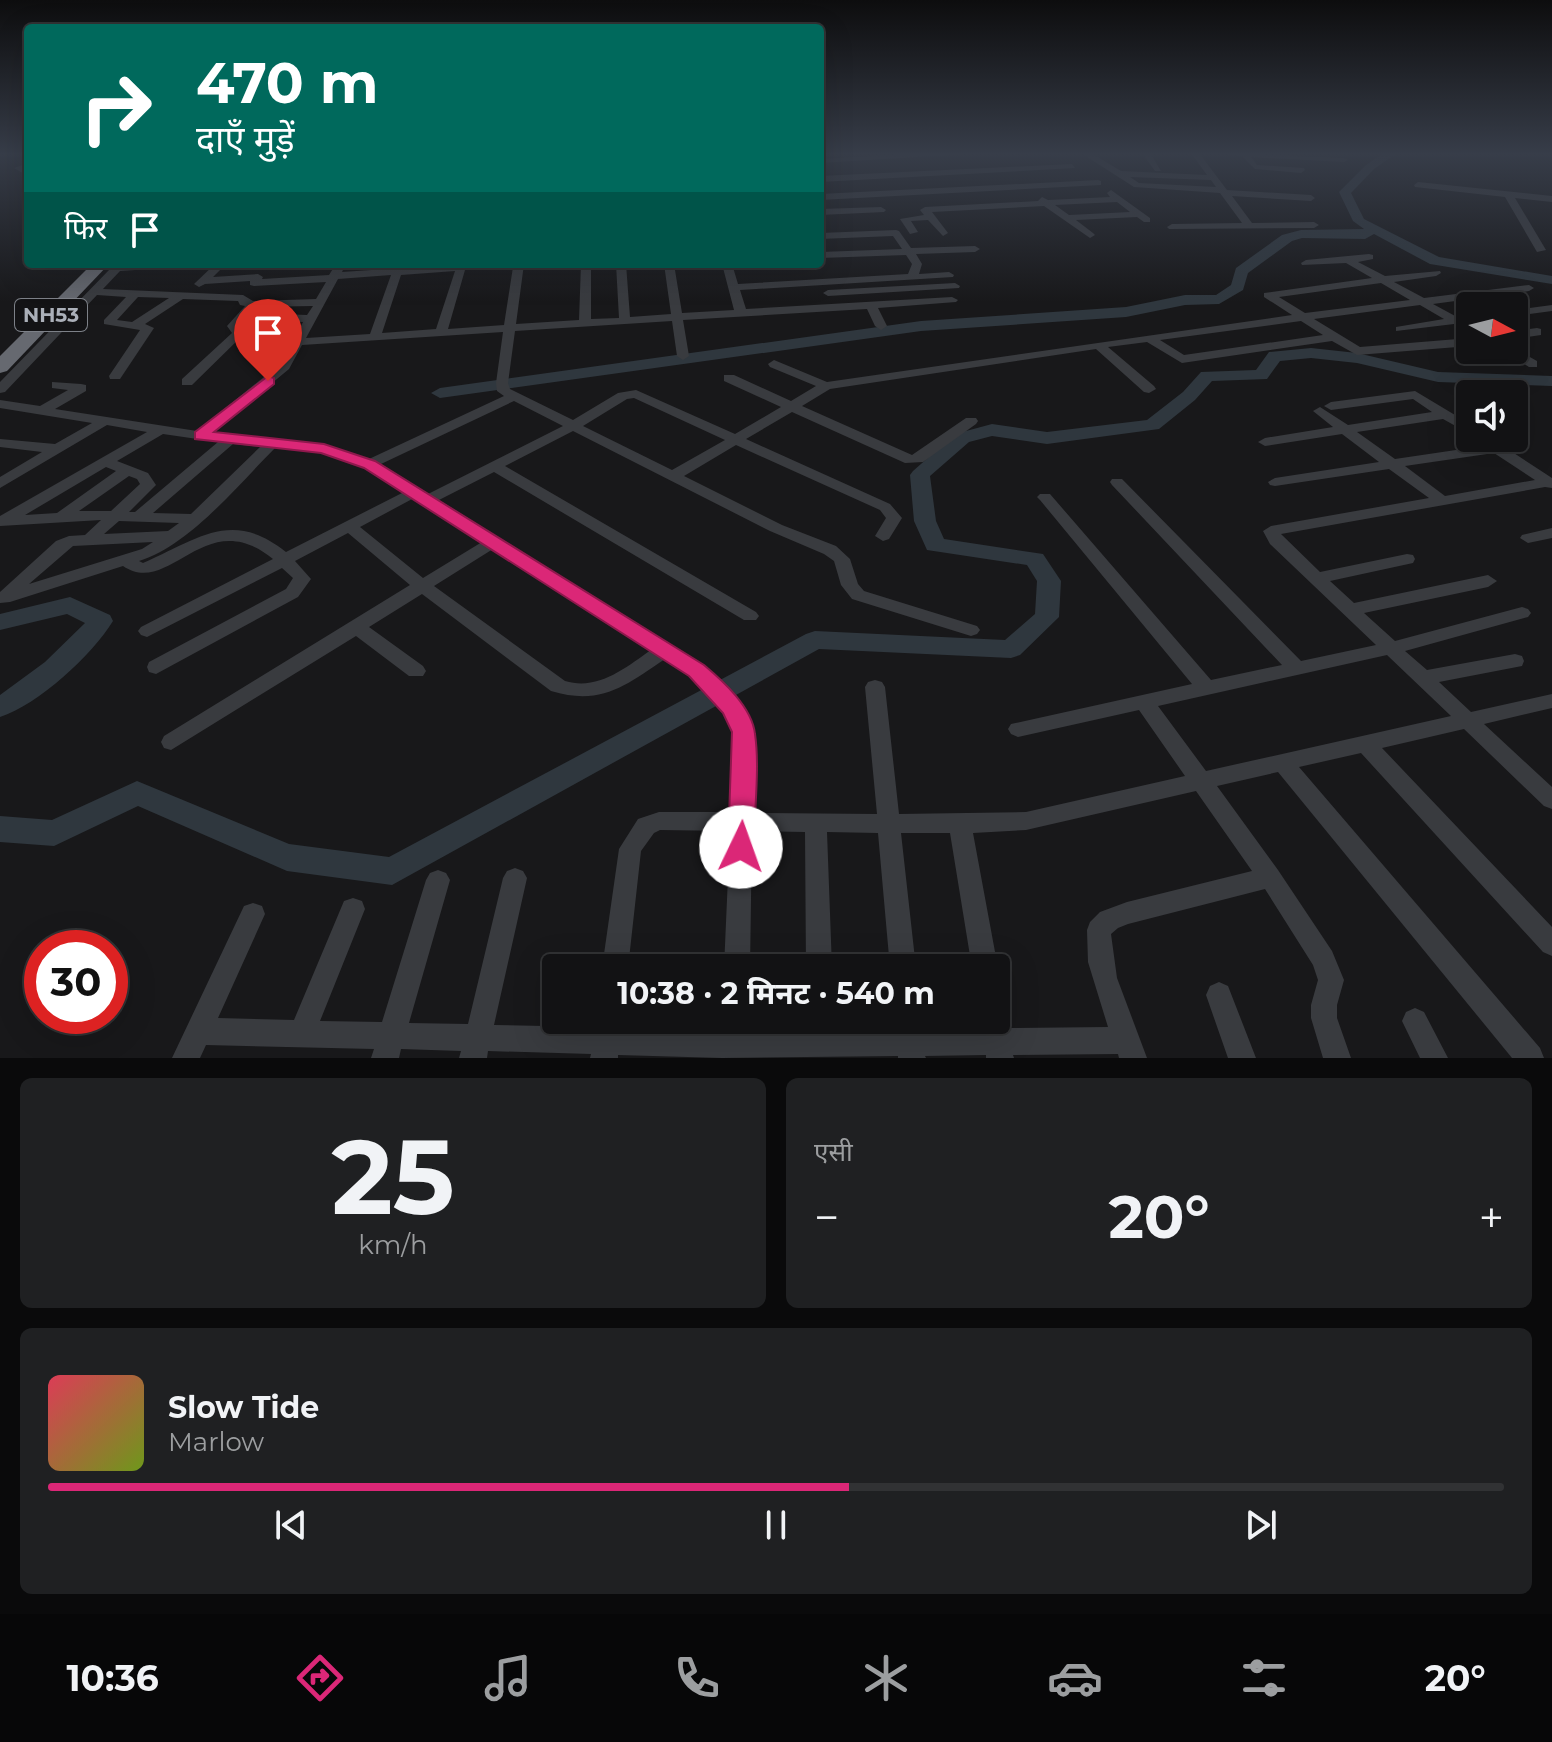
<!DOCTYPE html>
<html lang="hi">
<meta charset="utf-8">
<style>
:root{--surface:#121214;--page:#1f2022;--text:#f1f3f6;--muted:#9c9ea0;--line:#313234;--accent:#db2777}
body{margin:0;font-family:Montserrat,"Noto Sans Devanagari",sans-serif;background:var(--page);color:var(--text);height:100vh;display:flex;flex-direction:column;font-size:30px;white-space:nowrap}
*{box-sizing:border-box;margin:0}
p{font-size:26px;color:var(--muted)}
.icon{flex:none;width:44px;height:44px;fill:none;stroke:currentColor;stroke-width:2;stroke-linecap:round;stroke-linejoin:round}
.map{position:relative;height:1058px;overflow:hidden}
.panel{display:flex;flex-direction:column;gap:20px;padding:20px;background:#0a0a0b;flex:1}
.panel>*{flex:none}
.hud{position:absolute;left:24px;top:24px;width:800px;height:244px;border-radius:8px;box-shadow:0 8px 32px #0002,0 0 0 2px var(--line);background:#00695c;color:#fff;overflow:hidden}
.needle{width:52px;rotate:97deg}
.fabs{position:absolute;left:1456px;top:292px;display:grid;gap:16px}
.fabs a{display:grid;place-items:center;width:72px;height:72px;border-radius:8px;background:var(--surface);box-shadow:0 8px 32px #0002,0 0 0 2px var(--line);font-size:40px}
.speed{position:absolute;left:24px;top:930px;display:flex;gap:16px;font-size:40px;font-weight:700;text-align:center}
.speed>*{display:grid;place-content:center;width:104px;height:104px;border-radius:50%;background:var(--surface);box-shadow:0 8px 32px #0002,0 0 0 2px var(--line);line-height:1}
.speed .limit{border:12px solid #d22;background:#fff;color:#111}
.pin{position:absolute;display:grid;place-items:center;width:68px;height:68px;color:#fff;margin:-82px -34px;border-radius:50% 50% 50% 0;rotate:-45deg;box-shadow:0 0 8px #0007}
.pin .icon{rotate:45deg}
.me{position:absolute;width:88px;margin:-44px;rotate:3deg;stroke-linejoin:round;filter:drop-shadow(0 0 6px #0008)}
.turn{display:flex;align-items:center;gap:28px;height:168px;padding:0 40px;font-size:36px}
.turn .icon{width:104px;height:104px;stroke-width:2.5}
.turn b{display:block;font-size:56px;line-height:68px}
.then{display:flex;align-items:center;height:76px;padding:0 40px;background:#0003;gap:16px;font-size:30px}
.big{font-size:60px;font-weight:700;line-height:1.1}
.panel .widget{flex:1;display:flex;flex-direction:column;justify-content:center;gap:12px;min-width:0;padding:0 28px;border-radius:12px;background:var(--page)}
.panel .dial{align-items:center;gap:0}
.dial b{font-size:104px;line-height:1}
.song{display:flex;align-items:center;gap:24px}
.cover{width:96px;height:96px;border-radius:12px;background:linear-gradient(135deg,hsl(350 70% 55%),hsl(80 70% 35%))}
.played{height:8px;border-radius:4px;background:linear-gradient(90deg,var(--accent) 55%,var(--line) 55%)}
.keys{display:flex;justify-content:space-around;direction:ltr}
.heat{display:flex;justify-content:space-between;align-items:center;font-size:44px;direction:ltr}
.panel .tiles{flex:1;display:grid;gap:20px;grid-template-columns:1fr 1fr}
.widget:last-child{grid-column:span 2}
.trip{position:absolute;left:542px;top:954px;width:468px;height:80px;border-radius:8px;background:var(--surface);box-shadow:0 8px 32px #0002,0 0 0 2px var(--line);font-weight:700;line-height:80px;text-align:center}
.tab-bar{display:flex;height:128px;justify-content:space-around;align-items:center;background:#070708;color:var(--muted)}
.tab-bar .icon{width:56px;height:56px}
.tab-bar .selected{color:var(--accent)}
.tab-bar b{font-size:36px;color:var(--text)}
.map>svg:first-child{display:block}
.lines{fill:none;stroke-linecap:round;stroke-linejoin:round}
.river{fill:#2f373e;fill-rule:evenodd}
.minor{fill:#393b3f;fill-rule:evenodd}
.highway{fill:#666970;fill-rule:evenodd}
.route{fill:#db2777;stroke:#8e194d;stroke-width:2}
.labels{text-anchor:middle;stroke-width:6;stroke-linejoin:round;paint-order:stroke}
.shield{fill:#131315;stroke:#7d8188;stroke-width:2}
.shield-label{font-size:20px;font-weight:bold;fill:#abb0b9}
</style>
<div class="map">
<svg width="1552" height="1058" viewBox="0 0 1552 1058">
<rect width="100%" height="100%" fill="#18181a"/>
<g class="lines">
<path class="river" d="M1384,153H1397L1374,169L1351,193L1364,219L1439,257L1552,276V284L1430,264L1374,234L1365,239L1302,238L1292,241L1248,273L1243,290L1219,304L1185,305L1126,317L921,331L440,398L431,393L440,388L921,321L1126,307L1185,295H1216L1231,285L1236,268L1282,235L1301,230L1364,229L1353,221L1339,192L1366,165Z
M1311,348L1357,353L1438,372L1552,376V386L1438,382L1357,363L1311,358L1280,361L1267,379L1212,381L1195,400L1159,429L1047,444L992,436L969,442L930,476L936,521L944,539L1043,554L1061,581L1059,617L1020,655L1011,658L819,649L392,885L287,871L138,806L54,846L0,842V816L52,820L137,781L289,844L389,857L806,634L815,631L1005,640L1035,614L1037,581L1027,565L927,550L914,521L910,475L913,471L955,434L992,424L1047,432L1147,420L1183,392L1201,372L1256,370L1269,352Z
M70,597L110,615L113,621C92,655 38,705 0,717V695L45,662L85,623L67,614L0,630V614Z"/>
<path class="minor" d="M922,153H981L820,163V159Z
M1081,153H1091L1121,171L1207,175L1191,153H1199L1227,190L1311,195L1315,198L1311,201L1232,196L1252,223L1314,222L1319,225L1314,228L1169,229L1167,227L1172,224L1242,223L1220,193L1134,187ZM1130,177L1211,180L1216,187L1139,183Z
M1142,153H1150L1161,171H1155Z
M1221,153L1344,158L1348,160L1344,162L1251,157L1257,165L1304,168L1305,170L1301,173L1255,169L1242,156Z
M28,163V168H25L28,170V176L14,168Z
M1072,164L1075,168L820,182V176Z
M1098,180L1101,181V185L820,200V194Z
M1418,182L1552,196V202L1515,198L1546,250L1537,252L1505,197L1415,187L1414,185Z
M1111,190L1150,218V222H1144L1137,217L1076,220L1093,233L1095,235L1090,238L1044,206L932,212L948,233L943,236L928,220L911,221L918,232L910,234L900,219L924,215L920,210L925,207L1038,201L1042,197L1048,200L1110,197L1107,193ZM1117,202L1130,212L1069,215L1055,205Z
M881,207L886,210L884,212L820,215V209Z
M896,230L899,231L911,248L975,246L980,249L975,252L916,254L922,264L919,274L949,272L954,275L953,277L740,290L746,309L952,297L958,300L956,302L878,308L887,326L881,330L875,326L867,309L683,320L689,356L683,360L677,356L672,321L515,331L508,383L510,389L573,420L618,393L636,390L735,434L781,407L724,381V375H734L791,401L816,386L770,367L768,364L774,360L827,382L1292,315L1264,297V293L1372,278L1346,263L1302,265L1301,263L1306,260L1369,254L1373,255V259L1358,262L1385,276L1440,271L1441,273L1436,276L1394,282L1424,298L1529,285L1534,288L1529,291L1433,304L1457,317L1464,318L1470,324V333L1454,324L1396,331V327L1444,319L1420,305L1314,319L1360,347L1470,338V346L1357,355L1332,341L1182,363L1147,342L1108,347L1154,386L1156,389L1149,393L1144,392L1096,349L830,389L802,406L912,455L966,418H976L978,421L976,424L923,462L905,463L792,412L746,439L890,504L902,518L889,539L883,541L875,536L886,518L880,510L736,445L684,476L782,525L836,546L850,559L858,584L864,591L977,626L980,630L977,634L971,636L852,599L841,585L834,561L824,554L770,531L573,431L505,466L756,612L759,616L756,620H744L494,472L439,500L703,665L739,704L754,732L753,813L877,814L865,687L868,682L875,680L882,682L885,687L899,814L1026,812L1185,776L1139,710L1018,737L1011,734L1008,729L1011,724L1192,684L1040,500L1037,497L1040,494H1050L1211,680L1282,665L1112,485L1110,482L1112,479H1122L1301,661L1376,645L1270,544L1263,531L1271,526L1429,498L1389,469L1275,486L1270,485L1268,482L1275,478L1379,462L1342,434L1265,446L1258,442L1265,438L1333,427L1313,411L1320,407L1348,425L1432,412L1413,399L1331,410L1324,406L1331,402L1415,391L1470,424V434L1443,419L1357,432L1395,459L1483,446L1474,438H1491L1552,478V488L1545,487L1281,534L1320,572L1407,554L1413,555L1415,559L1413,563L1330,581L1354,603L1488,575L1497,581L1488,587L1364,613L1395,641L1522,607L1528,609L1531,613L1528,617L1405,651L1427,670L1515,654L1522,656L1524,661L1522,666L1439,682L1471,712L1552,694V708L1484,724L1552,787V809L1544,806L1464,729L1382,748L1552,927V956L1543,952L1361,753L1299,767L1540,1048L1544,1058H1512L1278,772L1217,786L1278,870L1332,951L1344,980L1337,1005V1018L1351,1058H1323L1311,1018V1005L1318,980L1313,965L1265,889L1128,924L1118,928L1111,934L1117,978L1147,1058H1119L1118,1054L1013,1055L1014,1058H986V1055L925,1056L926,1058H898V1056L722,1058L618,1055V1058H590L591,1054L488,1051L487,1058H459L461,1051L401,1049L399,1058H371L374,1049L206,1045L200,1058H172L244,906L253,903L262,906L265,914L218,1018L294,1020L344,901L353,898L362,901L365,909L320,1021L382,1022L426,880L430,873L438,870L446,873L450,880L409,1023L468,1024L503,878L507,871L515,868L523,871L527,878L494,1025L595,1027L596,1020H622L621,1028L723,1030L724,1020H750V1030H807V1020H833L834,1030L896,1029L895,1020H921L922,1029L981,1028L980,1020H996V1008L1002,1011L1008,1028L1108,1027L1088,962L1087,930L1090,922L1100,912L1127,902L1252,871L1196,791L1026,830L973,833L998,968L996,972V968H972L950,833H901L916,968H890L878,833L827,832L832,968H806L805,832L752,831L750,968H724L730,831L660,830L654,833L641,851L628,968H602L619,849L638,819L659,812H731C731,795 737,745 733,731C726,704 688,674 665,659C625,686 601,706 551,691L422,594L369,627L423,666L426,671L423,676H409L356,636L171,750L164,748L161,742L164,736L410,585L348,533L295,561L311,579L298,597L156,674L149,672L147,667L149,662L286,589L293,578L282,568L147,637L141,635L138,631L141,627L273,559C205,503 170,598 123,566L10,602L0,603V592L56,541L69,536L85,535L101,520L0,526V516L147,432L107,425L0,488V477L42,452L0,447V439L55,444L92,423L0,408V400L40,406L68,390L52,388V382L81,384L86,385V391L55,409L197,431L280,364L284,356L245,357L243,354L250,335L244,334L192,385H182V379L232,333L227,326L245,306L240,305L238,301L183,299L145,324L154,328L120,379H110L109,376L140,330L104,324V320L126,297L97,295L5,392L0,393V382L109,270L108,266L187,264L182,267L120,271L103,289L243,295L253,301L316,299L326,282L254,286L250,285V281L205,284L199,287L194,284L215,264H226L213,277L258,274L263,277L262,279L329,275L336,264H346L342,272L460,264H524L516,324L579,320L581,264H591V319L619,318L616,264H626L630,317L671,314L664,264H674L682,313L734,310L722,264H732L738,284L908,274L912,264L906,255L820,258V252L902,249L893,236L820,239V233ZM513,267L504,325L448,329L465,270ZM455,271L436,329L382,333L401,275ZM391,275L370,334L306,338L338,279ZM1381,283L1410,300L1305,313L1279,297ZM138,297L169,298L132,322L117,320ZM313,306L307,315L251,313L256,307ZM245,320L303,322L289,348L257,350L263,332L257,328L239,327ZM1301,321L1323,335L1184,355L1160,340ZM503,332L496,383L497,391L504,396L369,459L324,445L212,433L289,369L302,345ZM634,398L725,440L672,470L583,426L627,399ZM514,401L563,426L428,494L381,464ZM163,434L218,442L135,512H129L156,485L148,473L117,461ZM233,444L260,447L191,514L153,513ZM275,448L322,453L365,467L404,492L286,552C231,508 197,540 143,563L139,561C190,545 238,485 275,448ZM1494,453L1535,480L1445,496L1405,466ZM106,467L116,471L57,513L25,515ZM129,476L137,479L140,484L111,511H79ZM414,498L482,542L423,578L360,527ZM119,521L179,523L168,531L104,534ZM153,542L142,549L29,584L73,546ZM493,549L651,650C625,668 598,691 565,681L434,586ZM1387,655L1451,716L1206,771L1158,706Z
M955,283L960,286L959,288L828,296L823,293L828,290Z
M1552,305V311L1514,316V310Z
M1537,328L1541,329V335L1514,339V331Z
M1514,348L1537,361V367H1529L1502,350Z
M1552,528V538L1528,543L1520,538L1522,535Z
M1219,982L1228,986L1256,1058H1228L1206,995L1210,986Z
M1415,1008L1424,1012L1448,1058H1420L1402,1021L1406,1012Z"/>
<path class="highway" d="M92,264H109L7,371L0,373V356Z"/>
</g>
<linearGradient id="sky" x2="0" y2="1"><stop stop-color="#0d0d0e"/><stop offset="0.51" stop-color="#373d49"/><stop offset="1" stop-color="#373d49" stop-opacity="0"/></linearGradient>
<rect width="1552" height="302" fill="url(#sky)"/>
<path class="route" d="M268,376L274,378V384L214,432L324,444L375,461L704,665C723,681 752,707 755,734C760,768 754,812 754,847L750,854L741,858L732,854L728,847L732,732L723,713L689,676L364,468L321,453L195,439V432Z"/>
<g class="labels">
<rect class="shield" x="15" y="299" width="72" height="32" rx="6"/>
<g class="shield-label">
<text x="51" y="322">NH53</text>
</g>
</g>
</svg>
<div class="fabs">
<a><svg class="needle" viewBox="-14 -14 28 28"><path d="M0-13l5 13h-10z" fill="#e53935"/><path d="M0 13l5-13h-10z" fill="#9c9ea0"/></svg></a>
<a><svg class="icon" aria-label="sound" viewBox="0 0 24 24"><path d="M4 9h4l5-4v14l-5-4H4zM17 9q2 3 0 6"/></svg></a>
</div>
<div class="speed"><div class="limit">30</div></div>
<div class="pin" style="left:268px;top:381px;background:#d93025"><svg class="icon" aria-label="arrive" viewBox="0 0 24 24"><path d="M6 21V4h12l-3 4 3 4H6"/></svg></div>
<svg class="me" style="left:741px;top:847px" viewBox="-20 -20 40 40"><circle r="19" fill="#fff"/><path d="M0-13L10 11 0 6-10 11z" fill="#db2777"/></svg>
<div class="trip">10:38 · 2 मिनट · 540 m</div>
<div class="hud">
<div class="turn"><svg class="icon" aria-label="right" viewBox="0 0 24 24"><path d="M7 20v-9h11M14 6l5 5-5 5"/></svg><div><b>470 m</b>दाएँ मुड़ें</div></div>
<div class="then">फिर<svg class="icon" aria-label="arrive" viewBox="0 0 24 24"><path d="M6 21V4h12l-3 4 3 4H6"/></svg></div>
</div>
</div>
<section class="panel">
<div class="tiles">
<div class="widget dial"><b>25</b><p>km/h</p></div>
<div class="widget"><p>एसी</p>
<div class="heat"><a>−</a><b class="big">20°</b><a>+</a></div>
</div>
<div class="widget">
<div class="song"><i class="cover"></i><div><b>Slow Tide</b><p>Marlow</p></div></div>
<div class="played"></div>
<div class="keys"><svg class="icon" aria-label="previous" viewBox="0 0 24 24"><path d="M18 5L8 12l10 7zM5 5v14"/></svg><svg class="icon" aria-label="pause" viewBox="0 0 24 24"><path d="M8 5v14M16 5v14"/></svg><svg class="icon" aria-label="next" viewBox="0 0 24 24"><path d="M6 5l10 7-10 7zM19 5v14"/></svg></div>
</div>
</div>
</section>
<nav class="tab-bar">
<b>10:36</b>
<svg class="icon selected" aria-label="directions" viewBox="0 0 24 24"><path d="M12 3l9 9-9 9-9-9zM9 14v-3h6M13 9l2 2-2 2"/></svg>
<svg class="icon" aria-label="music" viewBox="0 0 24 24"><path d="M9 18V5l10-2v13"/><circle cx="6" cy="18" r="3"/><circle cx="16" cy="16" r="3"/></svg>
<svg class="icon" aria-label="phone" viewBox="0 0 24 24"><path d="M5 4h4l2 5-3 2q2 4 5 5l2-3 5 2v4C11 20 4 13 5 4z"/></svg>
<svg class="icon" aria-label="climate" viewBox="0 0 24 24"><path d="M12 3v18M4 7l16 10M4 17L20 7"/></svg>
<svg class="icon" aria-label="car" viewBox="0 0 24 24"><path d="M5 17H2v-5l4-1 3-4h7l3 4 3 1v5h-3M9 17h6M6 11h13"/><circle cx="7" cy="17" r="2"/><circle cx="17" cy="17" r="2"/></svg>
<svg class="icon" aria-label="filters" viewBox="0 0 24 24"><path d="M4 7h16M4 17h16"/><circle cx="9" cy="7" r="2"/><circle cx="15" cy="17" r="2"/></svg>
<b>20°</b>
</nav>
